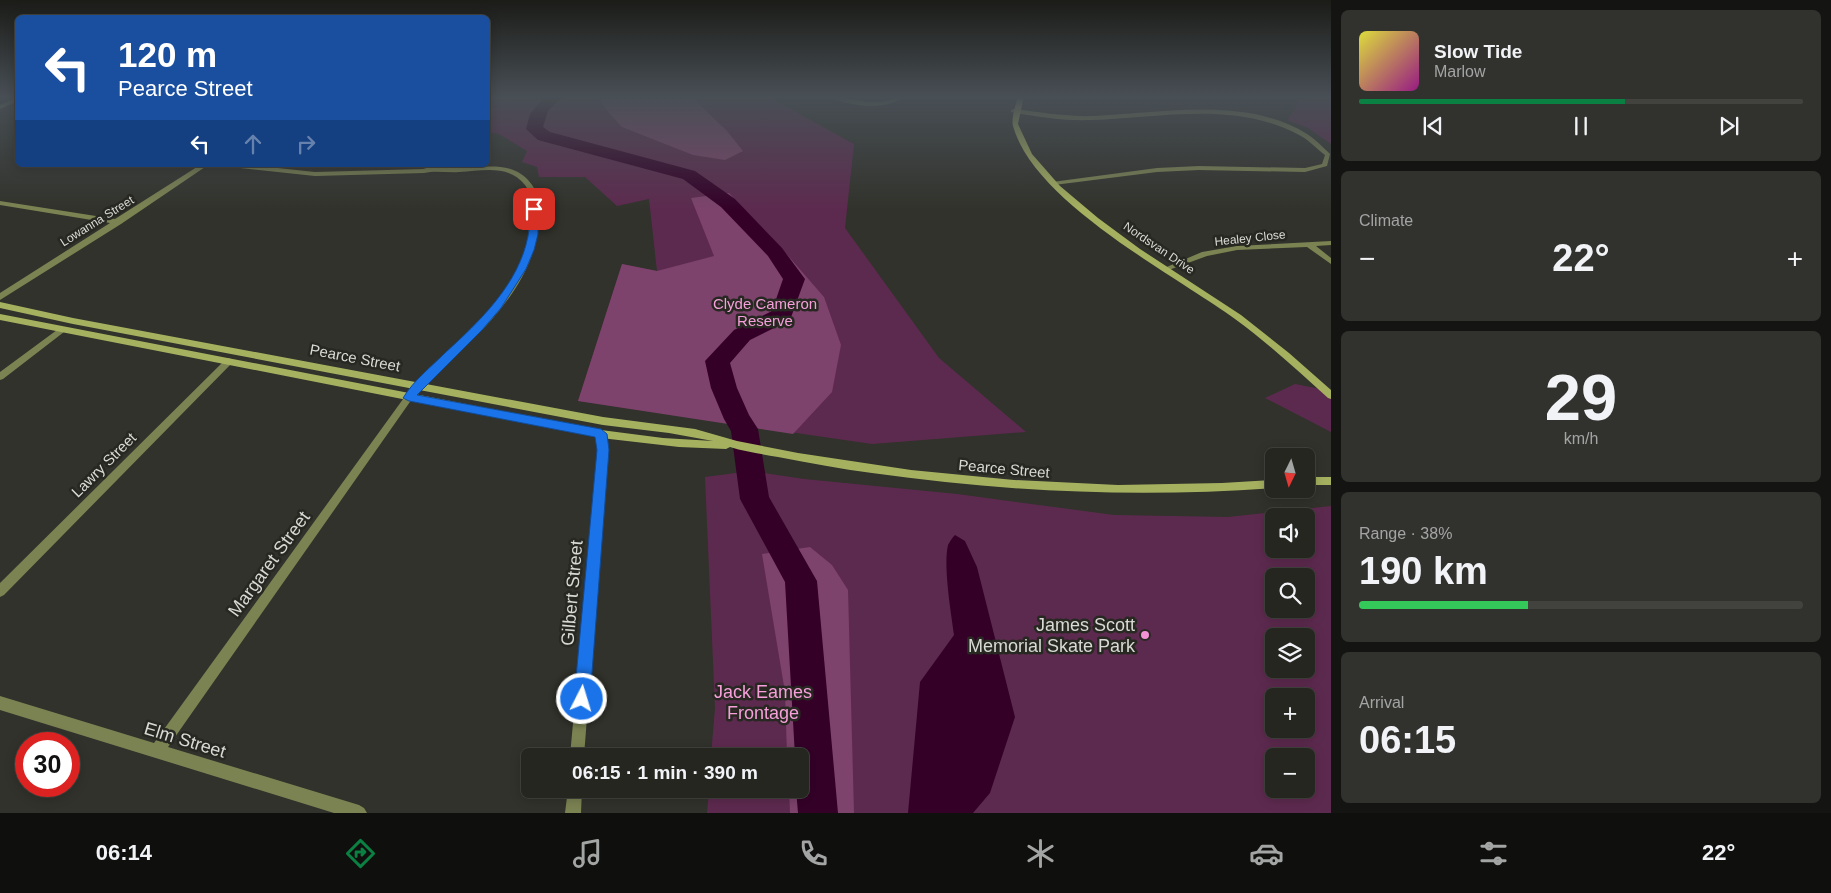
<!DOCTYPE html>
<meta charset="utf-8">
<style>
:root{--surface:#252620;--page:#31322d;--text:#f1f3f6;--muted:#a3a5a5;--line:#42433e;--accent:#0b8043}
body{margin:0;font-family:Arial,sans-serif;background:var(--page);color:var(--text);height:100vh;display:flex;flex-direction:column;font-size:19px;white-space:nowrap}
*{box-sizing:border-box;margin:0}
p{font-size:16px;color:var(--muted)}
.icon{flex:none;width:28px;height:28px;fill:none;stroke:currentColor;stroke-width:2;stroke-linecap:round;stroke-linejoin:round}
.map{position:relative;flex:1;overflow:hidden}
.sheet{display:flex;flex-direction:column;gap:10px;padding:10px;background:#141512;width:500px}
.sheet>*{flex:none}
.guide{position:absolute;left:15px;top:15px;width:475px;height:152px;border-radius:8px;box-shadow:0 2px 12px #0003,0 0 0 1px var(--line);background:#1a4fa0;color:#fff;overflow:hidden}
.needle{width:32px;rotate:185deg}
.controls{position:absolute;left:1265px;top:448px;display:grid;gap:10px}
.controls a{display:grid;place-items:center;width:50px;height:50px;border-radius:8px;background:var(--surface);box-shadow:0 2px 12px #0003,0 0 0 1px var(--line);font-size:25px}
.speed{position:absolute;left:15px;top:732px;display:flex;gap:10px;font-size:25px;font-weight:700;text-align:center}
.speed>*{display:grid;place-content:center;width:65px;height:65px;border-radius:50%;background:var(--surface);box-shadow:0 2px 12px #0003,0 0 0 1px var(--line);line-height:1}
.speed .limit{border:8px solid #d22;background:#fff;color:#111}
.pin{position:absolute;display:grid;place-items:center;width:42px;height:42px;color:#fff;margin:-21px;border-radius:10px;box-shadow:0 2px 8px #0006}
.me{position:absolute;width:55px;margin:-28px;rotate:5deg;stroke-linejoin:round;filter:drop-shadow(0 0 4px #0008)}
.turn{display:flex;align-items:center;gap:18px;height:105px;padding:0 20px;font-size:22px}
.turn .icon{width:65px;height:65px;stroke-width:2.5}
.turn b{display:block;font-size:35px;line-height:42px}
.lanes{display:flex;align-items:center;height:48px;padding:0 20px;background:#0003;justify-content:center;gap:25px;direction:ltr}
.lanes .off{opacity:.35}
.big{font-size:38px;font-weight:800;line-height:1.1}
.sheet .widget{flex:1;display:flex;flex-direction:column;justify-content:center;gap:8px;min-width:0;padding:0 18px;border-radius:8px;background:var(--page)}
.sheet .dial{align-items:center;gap:0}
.dial b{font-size:65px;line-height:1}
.song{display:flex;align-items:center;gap:15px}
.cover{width:60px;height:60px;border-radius:8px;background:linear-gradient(135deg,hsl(60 70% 55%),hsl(310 70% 35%))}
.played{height:5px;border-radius:2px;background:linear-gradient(90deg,var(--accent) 60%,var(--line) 60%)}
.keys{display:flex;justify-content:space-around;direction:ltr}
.heat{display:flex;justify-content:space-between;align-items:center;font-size:28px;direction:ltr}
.charge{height:8px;border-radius:4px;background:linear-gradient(90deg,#34c759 38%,var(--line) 0)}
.trip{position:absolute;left:521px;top:748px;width:288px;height:50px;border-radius:8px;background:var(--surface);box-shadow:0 2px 12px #0003,0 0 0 1px var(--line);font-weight:800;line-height:50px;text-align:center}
.tab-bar{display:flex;height:80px;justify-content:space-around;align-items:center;background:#0f0f0d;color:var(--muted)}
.tab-bar .icon{width:35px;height:35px}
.tab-bar .active{color:var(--accent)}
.tab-bar b{font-size:22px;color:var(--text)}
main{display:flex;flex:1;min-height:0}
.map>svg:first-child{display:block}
.green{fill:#5d2a4f;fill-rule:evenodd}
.forest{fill:#7d436c}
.water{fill:#340028}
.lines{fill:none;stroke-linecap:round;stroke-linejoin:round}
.river{fill:#340028;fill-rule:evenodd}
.street{fill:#7c8352;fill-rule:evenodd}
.secondary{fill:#a6b160;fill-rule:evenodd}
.route{fill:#1a73e8;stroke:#114b97}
.poi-dot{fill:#f391d5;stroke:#272821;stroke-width:2}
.labels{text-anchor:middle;stroke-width:5;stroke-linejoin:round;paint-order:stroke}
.far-street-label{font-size:12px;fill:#d9dad5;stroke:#272821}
.park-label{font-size:15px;fill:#f69fda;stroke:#272821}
.street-label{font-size:15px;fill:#d9dad5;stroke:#272821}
.near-street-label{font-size:18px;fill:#d9dad5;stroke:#272821}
.near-poi-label{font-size:18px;fill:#d9dad5;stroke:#272821;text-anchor:end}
.near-park-label{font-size:18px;fill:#f69fda;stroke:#272821}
</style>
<main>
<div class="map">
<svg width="1331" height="813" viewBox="0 0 1331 813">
<rect width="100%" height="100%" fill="#31322b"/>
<path class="green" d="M488,96H767L854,144L845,228L939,358L1026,432L872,444L578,401L622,264L657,271L649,199L617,206L585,177H539L537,167L522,162L527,151L499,134L488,132Z
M1296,96H1324L1331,102V144L1308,128L1287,120L1298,104Z
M1295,384L1331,391V432L1265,398Z
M751,471L804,479L957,494L1114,515L1228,517L1331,506V813H707L709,789H800V756H711L715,708L705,477ZM1274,516H1306V549H1274ZM1274,576H1306V609H1274ZM1274,636H1306V669H1274ZM1274,696H1306V729H1274ZM1274,756H1306V789H1274Z"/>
<path class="forest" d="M598,96H691L727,131L743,151L725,160L693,155L622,127L609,113Z
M729,193L783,250L824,297L841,345L832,392L793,434L578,401L622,264L657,271L714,256L691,198Z
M810,547L832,565L848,590L854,813H790L789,789H800V756H787L785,692L762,554Z"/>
<path class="water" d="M955,535L965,541L977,567L1015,717L990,793L973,813H908L920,682L954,635C951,612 943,566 948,545C950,541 952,538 955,535Z"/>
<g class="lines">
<path class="river" d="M545,96H563L548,111L543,127L550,132L695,171L735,199L782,248L805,279L790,320L750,340L730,363L737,388L749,415L758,429L769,497L817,581L838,813H798L796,789H800V756H795L785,582L740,499L731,431L724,419L711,388L705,361L734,330L772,311L783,279L768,256L721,207L683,179L538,140L526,129L530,114Z"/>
<path class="street" d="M829,96C845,96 861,103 878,102C888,102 896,96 905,96C889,111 847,107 829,96Z
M18,97V101L0,109V105Z
M1013,109C1039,112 1066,117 1093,116C1161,113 1246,96 1307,134C1315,139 1323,147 1330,154L1327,166L1305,172L1199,170L1157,172L1054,185L1050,183L1052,182L1157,168L1199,166L1305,168L1322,164L1325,155C1317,149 1310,141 1301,136C1236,100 1161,118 1091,120C1065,121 1037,117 1011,112V110Z
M200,165H208L121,224L0,300V293L110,223L0,205V201L115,219Z
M228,165H250L315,172L423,169C435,165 446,168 458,168C494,167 523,158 540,200C540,204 538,207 538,211C536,222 538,234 535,245C520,303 463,349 421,387H415L413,385L415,383C454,347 499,312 520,262C524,254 527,246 528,237C530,226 528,213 533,203C532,196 529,191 525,185C508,164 483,171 459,172C447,173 436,170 424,173L315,176L231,167Z
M1331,241V245L1316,246L1331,258V264L1307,247L1237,250L1207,256L1166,271L1162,269L1202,252L1237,246Z
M61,327L64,328L65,330L64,332L3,379L0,380V372Z
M229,358L234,361L232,363L4,595L0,597V583L226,359Z
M409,393L414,397L412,399L168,747L359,805L364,808L367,813H334L0,710V696L154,743L406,395Z
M601,430L605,431L608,449L584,756H570L598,449L596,434L597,431Z
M568,789H582L581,813H565Z"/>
<path class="secondary" d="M1018,96H1024L1018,124L1032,154L1060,186L1098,218L1140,249L1241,315L1289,353L1331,390V399L1328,398C1298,371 1268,343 1235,319C1173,274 1034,202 1013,126C1011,118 1016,104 1018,96Z
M0,302L73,318L603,417L695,429L737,441L798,453L911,470L1014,480L1118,485L1222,483L1274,480V488C1138,498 1007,492 872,473C841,469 810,463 778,457C762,454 746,452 730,447L726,449L679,447L601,438L0,320V314L601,430L663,438L713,441L669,433L603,425L73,324L0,308Z
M1306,477H1331V485H1306Z"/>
</g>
<linearGradient id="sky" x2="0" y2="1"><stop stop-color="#1b1c18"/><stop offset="0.46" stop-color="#484f55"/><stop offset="1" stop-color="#484f55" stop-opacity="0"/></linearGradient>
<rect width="1331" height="210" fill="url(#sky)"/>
<path class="route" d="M534,206L538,209V234L534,250L526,269L501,308L482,330L417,395L601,429L607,434L609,450L590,699L588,704L582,707L577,704L574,699L597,450L595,437L409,401L403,398C414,380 431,367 445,353C480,321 519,284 528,236C530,227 530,218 530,209Z"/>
<circle class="poi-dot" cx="1145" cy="635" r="5"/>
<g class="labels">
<g class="far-street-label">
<text transform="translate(97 221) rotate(-32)" y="4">Lowanna Street</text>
<text transform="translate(1250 238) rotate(-6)" y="4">Healey Close</text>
<text transform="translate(1159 248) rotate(34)" y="4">Nordsvan Drive</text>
</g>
<g class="park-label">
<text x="765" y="309">Clyde Cameron<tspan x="765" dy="17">Reserve</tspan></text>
</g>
<g class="street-label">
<text transform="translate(355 358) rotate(11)" y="5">Pearce Street</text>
<text transform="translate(104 465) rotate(-45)" y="5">Lawry Street</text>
<text transform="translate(1004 469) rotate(5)" y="5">Pearce Street</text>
</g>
<g class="near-street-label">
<text transform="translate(269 564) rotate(-54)" y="6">Margaret Street</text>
<text transform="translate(572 593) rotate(-85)" y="6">Gilbert Street</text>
<text transform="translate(185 740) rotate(17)" y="6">Elm Street</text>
</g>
<g class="near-poi-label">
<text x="1135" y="631">James Scott<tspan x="1135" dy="21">Memorial Skate Park</tspan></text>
</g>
<g class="near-park-label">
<text x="763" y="698">Jack Eames<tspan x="763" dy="21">Frontage</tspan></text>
</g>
</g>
</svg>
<div class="controls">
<a><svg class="needle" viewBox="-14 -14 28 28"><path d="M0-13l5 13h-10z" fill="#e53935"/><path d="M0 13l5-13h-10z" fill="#a3a5a5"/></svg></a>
<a><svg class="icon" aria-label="sound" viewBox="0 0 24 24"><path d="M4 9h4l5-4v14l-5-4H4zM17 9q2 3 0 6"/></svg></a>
<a><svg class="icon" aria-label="search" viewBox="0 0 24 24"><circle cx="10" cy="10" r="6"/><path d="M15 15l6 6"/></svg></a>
<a><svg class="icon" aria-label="layers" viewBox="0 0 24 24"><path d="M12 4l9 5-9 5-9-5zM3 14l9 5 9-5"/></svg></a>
<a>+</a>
<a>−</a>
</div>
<div class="speed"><div class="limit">30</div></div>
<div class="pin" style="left:534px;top:209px;background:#d93025"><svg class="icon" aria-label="arrive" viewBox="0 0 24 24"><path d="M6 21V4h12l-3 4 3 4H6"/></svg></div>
<svg class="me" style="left:582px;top:699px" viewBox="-20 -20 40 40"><circle r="17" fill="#1a73e8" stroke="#fff" stroke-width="3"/><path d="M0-11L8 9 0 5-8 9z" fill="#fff"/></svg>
<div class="trip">06:15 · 1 min · 390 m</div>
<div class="guide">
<div class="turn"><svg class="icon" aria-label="left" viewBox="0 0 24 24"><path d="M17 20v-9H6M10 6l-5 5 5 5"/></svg><div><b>120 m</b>Pearce Street</div></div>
<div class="lanes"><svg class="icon" aria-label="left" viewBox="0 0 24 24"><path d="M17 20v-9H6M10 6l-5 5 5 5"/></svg><svg class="icon off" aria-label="ahead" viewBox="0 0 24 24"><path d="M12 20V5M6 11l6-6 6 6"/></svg><svg class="icon off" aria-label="right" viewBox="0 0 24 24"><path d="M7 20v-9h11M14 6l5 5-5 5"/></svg></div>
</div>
</div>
<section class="sheet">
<div class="widget">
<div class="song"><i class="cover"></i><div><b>Slow Tide</b><p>Marlow</p></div></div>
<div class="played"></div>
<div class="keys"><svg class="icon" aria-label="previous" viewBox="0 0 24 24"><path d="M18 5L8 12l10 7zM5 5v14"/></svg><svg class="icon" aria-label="pause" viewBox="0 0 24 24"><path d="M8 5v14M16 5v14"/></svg><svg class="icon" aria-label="next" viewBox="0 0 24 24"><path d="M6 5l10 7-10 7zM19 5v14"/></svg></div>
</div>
<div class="widget"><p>Climate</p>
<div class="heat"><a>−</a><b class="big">22°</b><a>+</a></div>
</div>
<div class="widget dial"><b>29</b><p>km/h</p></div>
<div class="widget"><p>Range · 38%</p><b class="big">190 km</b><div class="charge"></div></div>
<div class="widget"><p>Arrival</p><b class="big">06:15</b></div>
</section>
</main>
<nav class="tab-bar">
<b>06:14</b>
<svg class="icon active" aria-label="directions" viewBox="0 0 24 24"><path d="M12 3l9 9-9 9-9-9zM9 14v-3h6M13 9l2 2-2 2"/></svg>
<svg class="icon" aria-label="music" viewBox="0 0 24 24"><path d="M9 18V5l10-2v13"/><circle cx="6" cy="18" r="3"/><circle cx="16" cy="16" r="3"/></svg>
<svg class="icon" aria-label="phone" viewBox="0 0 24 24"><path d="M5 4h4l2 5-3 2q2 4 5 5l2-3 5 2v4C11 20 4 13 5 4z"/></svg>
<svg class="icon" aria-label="climate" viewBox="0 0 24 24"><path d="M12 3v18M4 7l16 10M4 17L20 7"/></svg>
<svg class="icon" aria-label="car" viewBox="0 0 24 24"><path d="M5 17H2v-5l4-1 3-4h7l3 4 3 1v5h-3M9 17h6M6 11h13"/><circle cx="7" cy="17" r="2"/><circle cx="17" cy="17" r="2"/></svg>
<svg class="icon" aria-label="filters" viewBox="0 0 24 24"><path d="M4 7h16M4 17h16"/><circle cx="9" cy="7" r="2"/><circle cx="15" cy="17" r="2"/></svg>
<b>22°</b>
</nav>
